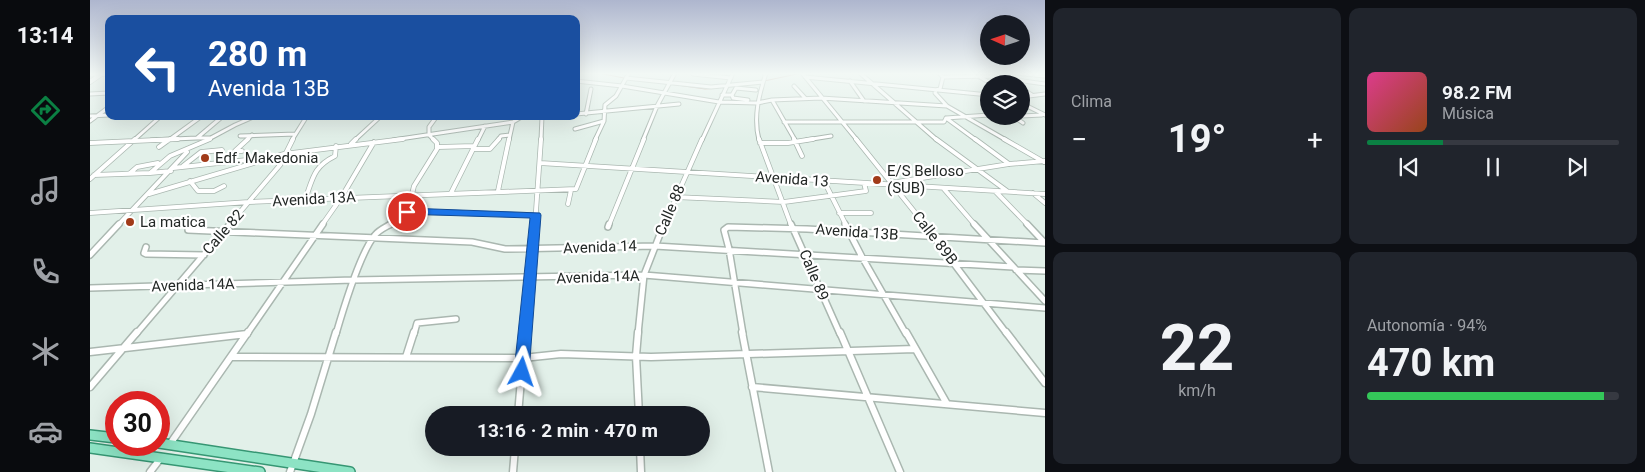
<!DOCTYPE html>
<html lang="es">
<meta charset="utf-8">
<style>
:root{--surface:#171b24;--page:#20242c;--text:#f1f3f6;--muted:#9ea1a6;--line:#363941;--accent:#0b8043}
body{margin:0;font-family:Roboto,sans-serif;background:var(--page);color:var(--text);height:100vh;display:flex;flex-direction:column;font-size:19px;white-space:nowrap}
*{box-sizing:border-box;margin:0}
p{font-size:16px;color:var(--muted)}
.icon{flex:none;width:28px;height:28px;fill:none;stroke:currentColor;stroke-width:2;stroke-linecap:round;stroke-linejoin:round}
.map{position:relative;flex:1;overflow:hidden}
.side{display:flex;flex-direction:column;gap:8px;padding:8px;background:#0d0f14;width:600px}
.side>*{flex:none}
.hud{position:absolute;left:15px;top:15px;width:475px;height:105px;border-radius:10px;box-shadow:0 5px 20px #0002;background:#1a4fa0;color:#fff;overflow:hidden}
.needle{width:32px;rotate:273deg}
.tools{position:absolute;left:890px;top:15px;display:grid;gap:10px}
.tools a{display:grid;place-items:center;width:50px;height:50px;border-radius:50%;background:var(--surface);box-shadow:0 5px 20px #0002;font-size:25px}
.speed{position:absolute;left:15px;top:391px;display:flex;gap:10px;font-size:25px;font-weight:700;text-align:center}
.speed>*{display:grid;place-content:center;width:65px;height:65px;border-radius:50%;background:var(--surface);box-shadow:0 5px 20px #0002;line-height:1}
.speed .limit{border:8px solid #d22;background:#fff;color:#111}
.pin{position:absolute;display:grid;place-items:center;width:42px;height:42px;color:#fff;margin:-21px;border:2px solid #fff;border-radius:50%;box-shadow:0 1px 5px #0007}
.me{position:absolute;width:55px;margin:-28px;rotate:5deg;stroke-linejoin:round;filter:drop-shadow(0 0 4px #0008)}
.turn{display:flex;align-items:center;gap:18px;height:105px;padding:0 20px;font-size:22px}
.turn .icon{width:65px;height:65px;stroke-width:2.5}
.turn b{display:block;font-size:35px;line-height:42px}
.big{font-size:38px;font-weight:700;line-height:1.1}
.side .card{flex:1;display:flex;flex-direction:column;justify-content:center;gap:8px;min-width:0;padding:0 18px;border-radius:10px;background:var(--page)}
.side .dial{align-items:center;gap:0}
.dial b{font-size:65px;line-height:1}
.song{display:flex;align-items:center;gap:15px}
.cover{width:60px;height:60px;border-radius:8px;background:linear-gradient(135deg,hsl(330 70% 55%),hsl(20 70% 35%))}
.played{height:5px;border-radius:2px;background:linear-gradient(90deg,var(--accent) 30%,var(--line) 30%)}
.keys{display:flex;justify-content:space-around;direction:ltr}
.heat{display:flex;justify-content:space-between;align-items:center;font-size:28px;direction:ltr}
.charge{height:8px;border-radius:4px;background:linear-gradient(90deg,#34c759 94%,var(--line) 0)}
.side .tiles{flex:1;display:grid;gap:8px;grid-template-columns:repeat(2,1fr)}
.trip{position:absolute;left:335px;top:406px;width:285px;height:50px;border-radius:25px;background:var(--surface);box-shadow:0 5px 20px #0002;font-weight:700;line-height:50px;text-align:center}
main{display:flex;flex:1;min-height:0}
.dock{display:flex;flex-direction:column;width:90px;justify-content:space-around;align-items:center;background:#090b0e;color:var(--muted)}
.dock .icon{width:35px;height:35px}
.dock .current{color:var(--accent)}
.dock b{font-size:22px;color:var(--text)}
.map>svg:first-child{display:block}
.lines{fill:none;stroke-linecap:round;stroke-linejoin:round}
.stream{stroke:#b78e80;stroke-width:1}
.street-far3-casing{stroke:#aab7b0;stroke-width:5}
.street-far2-casing{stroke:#aab7b0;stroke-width:5.5}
.street-far1-casing{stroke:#aab7b0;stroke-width:8}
.street-casing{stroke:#aab7b0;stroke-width:9}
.secondary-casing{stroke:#aab7b0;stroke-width:5.5}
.primary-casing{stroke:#369673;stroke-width:12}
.street-far3{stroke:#fff;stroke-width:3}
.street-far2{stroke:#fff;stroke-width:4}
.street-far1{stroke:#fff;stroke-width:5}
.street{stroke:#fff;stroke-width:6}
.secondary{stroke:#fff;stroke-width:4}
.primary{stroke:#8de3c4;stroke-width:9}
.route{fill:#1a73e8;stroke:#114b97}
.poi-dot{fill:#a13a19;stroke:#fff;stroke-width:2}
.labels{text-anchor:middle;stroke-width:4.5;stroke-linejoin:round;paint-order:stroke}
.poi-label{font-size:15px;fill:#232826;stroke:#fff;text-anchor:start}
.street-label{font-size:15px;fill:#232826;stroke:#fff}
</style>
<main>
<nav class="dock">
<b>13:14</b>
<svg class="icon current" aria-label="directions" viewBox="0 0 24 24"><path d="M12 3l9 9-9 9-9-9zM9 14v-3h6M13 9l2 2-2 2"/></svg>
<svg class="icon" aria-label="music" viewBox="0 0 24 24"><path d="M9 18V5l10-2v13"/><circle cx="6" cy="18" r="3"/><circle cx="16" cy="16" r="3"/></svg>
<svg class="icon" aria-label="phone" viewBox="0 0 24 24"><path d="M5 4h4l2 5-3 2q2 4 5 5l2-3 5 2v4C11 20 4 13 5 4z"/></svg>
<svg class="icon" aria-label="climate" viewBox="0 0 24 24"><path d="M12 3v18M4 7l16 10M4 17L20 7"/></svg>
<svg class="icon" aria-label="car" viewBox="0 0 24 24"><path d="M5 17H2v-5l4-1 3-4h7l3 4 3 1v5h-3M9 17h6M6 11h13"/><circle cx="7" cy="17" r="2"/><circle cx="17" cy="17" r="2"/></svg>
</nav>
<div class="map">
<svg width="955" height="472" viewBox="0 0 955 472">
<rect width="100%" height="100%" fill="#e2f0e9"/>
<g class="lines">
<path class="stream" d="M508,73L534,78
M674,81L712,73
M580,84L615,89L628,88"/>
<defs>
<path id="street-far3" d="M712,73L767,140
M770,73L847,140
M849,73L853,77L850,89L846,90L845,93L857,106L916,140
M926,73L954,76
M603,74L641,78
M0,75L19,74
M888,76L902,84
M715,77L899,95
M853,77L898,76L955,84
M536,78L621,87L673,82
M486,81L532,86L629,102L667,103L682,100L731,98L857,106
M760,81L774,101
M704,86L715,98
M931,88L942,95
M0,94L19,93
M632,95H642L646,88L666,90
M642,95L643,98L658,100
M931,97L955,94
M682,100L705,140
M931,103L955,115
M486,114L589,104
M496,114L501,89
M0,116L19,115
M923,116L933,123
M931,116L952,115
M856,118L886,140
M0,121L19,107
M694,122H854L856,118L899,115
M485,129L514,121
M150,136L205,134
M120,138H107L133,116
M44,140L71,116
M61,140L107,138
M79,140L112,116
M117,140L145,125L161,118
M157,140L162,135
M202,140L217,116
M265,140L291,116
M303,140L423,122L433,116
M344,140L339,135V127L347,116
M388,140L395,126
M408,140L411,136L420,135
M419,140L423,122
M451,140L452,116
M505,140L514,121L515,105L526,96L539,73
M553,140L567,106L585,73
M612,140L643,73
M669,140C663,117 669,95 676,73
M716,140L741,136"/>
<path id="street-far2" d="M669,139L701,225
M704,139L712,156
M766,139L835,225
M846,139L917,191
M885,139L919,164
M914,139L954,162
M0,143L88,139
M670,143H698L723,139
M261,144L266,139
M69,147L80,139
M348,147L384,146
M383,149H400L409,139
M152,151H145L158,139
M450,163L955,194
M93,166L111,152L132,150
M83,168L166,159
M81,171L60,173L80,156L120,139
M40,173L47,167L68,163
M4,175L60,173
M0,179L45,139
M100,181L108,191H124L134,186
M734,181L756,225
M801,183L919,164L955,161
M854,189L885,225
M408,191L419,139
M906,192L938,225
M361,193L388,139
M943,193L955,203
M59,194L194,154L313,139
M585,197L694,202L776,191L774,183
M215,200C223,178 223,167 245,156L246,146
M478,204L481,190
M317,212L446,215
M0,213L159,202L486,189L506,139
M749,213H781
M28,225L97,152
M139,225L190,165L203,139
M232,225L251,198L284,142
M299,225L312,217L318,210L324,186L347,149V143L343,139
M445,225L451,139
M519,225L554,139
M574,225L612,139"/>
<path id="street-far1" d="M701,224L750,334
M755,224L772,257L816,334
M834,224L917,334
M884,224L955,301
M937,224L954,242
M518,227L519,224
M98,230L382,242L415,249L565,246L923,267
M56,247L54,253L56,254L114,255
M0,255L29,224
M926,270L955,271
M0,288L263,280L554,275L955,308
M46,334L140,224
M157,334L233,224
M246,334C253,310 270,253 285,235C289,230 296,227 301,224
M324,334L327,323L366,319
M435,334L445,224
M548,334L554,275L574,224
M653,334L639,249L634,230L638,227L717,229L955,243"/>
<path id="street" d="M548,332L546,356L549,415
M652,332L679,472
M750,332L810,472
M816,332L857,404
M916,332L955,383
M0,352L157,334
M141,357L433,358L471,354L561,357L825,349
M316,357L324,332
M0,387L47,332
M662,387L955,413
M428,415L435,332
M80,444L158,332
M550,448L551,472
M60,472L70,459
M200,472L221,414L246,332
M423,472L425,448"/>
<path id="secondary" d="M0,82L13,73"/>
<path id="primary" d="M0,435L26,438
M69,443L260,472
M0,448L170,472"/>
</defs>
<use href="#street-far3" class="street-far3-casing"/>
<use href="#street-far2" class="street-far2-casing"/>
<use href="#street-far1" class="street-far1-casing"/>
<use href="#street" class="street-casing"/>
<use href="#secondary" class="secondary-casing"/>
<use href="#primary" class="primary-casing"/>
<use href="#street-far3" class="street-far3"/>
<use href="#street-far2" class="street-far2"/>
<use href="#street-far1" class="street-far1"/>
<use href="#street" class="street"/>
<use href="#secondary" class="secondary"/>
<use href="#primary" class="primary"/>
</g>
<linearGradient id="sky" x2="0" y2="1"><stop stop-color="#aeb6ce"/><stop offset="0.53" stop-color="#f2f8f5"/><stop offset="1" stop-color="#f2f8f5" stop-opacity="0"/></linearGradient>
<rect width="955" height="139" fill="url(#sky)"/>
<path class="route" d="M317,208L450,213L451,215L439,372L437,376L432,378L426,376L424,372L440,218L313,214L312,212L313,209Z"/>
<g class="poi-dot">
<circle cx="115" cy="158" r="5"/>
<circle cx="787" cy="180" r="5"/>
<circle cx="40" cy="222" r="5"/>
</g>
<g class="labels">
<g class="poi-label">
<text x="125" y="163">Edf. Makedonia</text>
<text x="797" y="176">E/S Belloso<tspan x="797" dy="17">(SUB)</tspan></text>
<text x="50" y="227">La matica</text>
</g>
<g class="street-label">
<text transform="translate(702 179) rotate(4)" y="5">Avenida 13</text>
<text transform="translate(224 199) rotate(-3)" y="5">Avenida 13A</text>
<text transform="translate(580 210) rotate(-67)" y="5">Calle 88</text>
<text transform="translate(133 232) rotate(-49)" y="5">Calle 82</text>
<text transform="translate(767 232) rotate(4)" y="5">Avenida 13B</text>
<text transform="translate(845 238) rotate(52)" y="5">Calle 89B</text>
<text transform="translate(510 247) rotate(-2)" y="5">Avenida 14</text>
<text transform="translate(724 275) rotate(67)" y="5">Calle 89</text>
<text transform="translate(508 277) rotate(-2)" y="5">Avenida 14A</text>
<text transform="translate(103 285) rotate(-2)" y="5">Avenida 14A</text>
</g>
</g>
</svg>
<div class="tools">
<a><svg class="needle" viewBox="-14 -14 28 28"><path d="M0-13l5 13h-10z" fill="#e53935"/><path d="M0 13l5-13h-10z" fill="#9ea1a6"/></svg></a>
<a><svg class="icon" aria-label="layers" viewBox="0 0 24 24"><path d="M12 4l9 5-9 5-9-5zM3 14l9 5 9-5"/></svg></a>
</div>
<div class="speed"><div class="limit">30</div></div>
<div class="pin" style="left:317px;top:212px;background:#d93025"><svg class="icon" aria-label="arrive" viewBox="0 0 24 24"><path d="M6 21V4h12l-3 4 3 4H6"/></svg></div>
<svg class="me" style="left:432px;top:372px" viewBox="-20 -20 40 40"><path d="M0-17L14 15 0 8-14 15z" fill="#1a73e8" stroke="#fff" stroke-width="4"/></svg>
<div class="trip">13:16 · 2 min · 470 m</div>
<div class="hud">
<div class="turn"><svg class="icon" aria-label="left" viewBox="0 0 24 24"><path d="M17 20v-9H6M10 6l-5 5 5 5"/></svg><div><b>280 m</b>Avenida 13B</div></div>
</div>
</div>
<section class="side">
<div class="tiles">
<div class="card"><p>Clima</p>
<div class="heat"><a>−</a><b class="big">19°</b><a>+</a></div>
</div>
<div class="card">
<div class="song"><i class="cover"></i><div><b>98.2 FM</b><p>Música</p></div></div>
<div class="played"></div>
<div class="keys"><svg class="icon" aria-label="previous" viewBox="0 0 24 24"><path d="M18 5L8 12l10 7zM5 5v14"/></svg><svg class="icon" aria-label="pause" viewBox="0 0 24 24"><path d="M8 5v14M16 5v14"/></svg><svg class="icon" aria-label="next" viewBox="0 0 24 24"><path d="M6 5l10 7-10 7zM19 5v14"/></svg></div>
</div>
<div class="card dial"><b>22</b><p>km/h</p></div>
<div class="card"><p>Autonomía · 94%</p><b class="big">470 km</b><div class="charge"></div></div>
</div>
</section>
</main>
